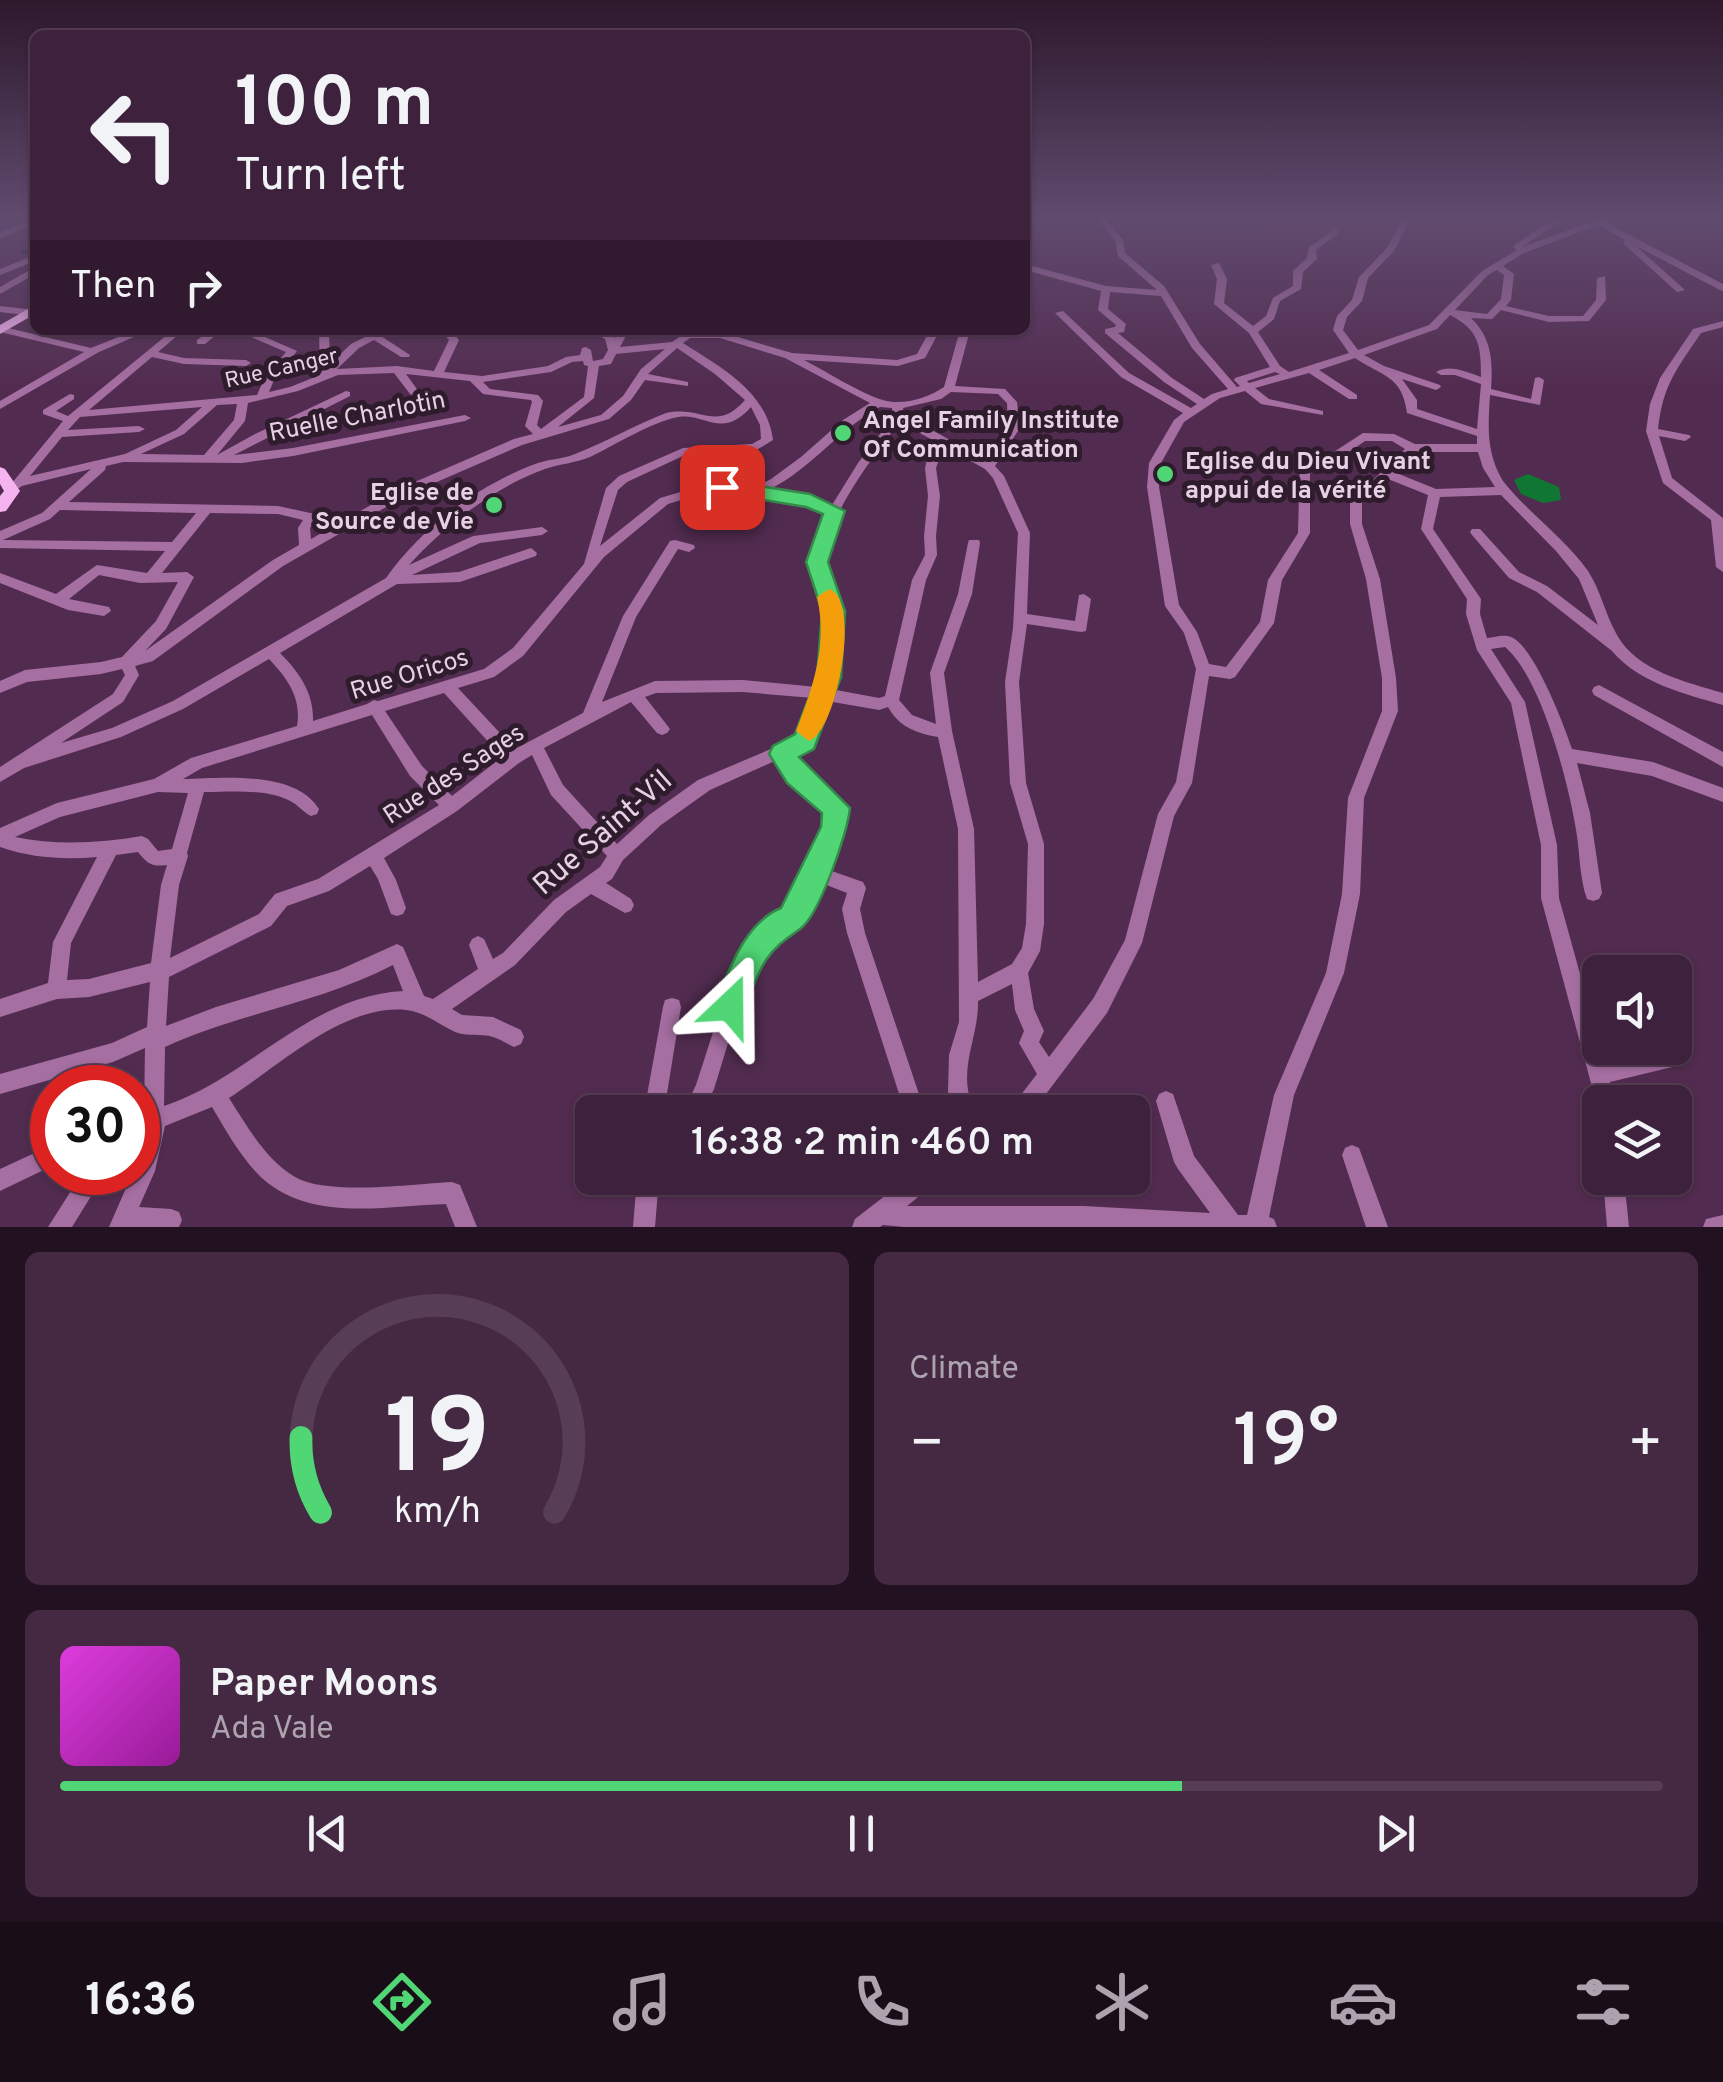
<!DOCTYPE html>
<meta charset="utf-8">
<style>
:root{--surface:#3e213c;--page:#452943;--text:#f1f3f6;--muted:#ada3af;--line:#573e56;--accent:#50d674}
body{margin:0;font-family:Overpass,sans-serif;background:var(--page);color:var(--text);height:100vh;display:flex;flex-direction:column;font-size:38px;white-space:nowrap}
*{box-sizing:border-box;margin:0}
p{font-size:32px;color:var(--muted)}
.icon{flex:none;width:55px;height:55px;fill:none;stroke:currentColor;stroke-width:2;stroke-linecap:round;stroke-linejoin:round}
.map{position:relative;height:1227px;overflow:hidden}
.sheet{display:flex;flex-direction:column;gap:25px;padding:25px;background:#221221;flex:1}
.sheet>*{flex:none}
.top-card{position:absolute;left:30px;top:30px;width:1000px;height:305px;border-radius:15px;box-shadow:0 2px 8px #0004,0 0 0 2px var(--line);background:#3e213c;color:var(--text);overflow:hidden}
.fabs{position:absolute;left:1582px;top:955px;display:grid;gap:20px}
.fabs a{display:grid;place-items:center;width:110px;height:110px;border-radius:15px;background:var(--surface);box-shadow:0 2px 8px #0004,0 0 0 2px var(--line);font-size:50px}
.speed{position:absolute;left:30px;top:1065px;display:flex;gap:20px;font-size:50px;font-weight:700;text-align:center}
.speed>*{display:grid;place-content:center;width:130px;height:130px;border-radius:50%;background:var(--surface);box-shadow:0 2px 8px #0004,0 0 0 2px var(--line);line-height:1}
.speed .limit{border:15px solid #d22;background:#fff;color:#111}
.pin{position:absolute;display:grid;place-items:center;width:85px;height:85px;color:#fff;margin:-42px;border-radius:20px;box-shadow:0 5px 15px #0006}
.me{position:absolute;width:110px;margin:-55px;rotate:23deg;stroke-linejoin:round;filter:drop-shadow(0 0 8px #0008)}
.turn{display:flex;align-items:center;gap:35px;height:210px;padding:0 40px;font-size:45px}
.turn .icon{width:130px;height:130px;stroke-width:2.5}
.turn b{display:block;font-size:70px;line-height:85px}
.then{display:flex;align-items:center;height:95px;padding:0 40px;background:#0003;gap:20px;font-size:38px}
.big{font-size:75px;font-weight:600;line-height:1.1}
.sheet .card{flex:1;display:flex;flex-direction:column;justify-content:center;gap:15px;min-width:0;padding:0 35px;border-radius:15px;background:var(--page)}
.sheet .dial{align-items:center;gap:0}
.dial svg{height:260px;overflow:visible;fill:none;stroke:var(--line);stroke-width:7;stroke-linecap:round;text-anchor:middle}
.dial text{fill:var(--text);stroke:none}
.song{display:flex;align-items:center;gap:30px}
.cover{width:120px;height:120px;border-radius:15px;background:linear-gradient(135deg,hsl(300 70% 55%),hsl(300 70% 35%))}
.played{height:10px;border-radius:5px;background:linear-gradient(90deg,var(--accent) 70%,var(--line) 70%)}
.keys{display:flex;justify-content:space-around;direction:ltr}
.heat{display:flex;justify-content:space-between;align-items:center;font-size:55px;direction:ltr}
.sheet .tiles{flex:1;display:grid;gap:25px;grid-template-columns:1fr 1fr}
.card:last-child{grid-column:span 2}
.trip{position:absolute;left:575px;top:1095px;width:575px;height:100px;border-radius:15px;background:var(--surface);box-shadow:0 2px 8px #0004,0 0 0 2px var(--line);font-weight:600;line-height:100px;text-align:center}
.dock{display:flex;height:160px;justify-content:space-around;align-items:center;background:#190d18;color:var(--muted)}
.dock .icon{width:70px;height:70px}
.dock .selected{color:var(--accent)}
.dock b{font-size:45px;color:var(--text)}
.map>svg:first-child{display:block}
.green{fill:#0f7634}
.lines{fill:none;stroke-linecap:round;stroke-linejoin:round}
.stream{stroke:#11292d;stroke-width:2.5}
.minor{fill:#a66fa2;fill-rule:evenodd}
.major{fill:#f5b3f0;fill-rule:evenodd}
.route{fill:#50d674;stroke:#348b4b;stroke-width:2.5}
.slow{fill:#f59e0b}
.poi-dot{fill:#50d674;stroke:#2e1c2c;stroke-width:4}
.labels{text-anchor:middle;stroke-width:10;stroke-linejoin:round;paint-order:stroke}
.far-street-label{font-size:22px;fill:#e7d0e5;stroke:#2e1c2c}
.street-label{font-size:25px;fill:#e7d0e5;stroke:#2e1c2c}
.poi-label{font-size:25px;font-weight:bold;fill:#e7d0e5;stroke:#2e1c2c;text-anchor:start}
.near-street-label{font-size:30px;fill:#e7d0e5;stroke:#2e1c2c}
</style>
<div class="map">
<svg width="1723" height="1227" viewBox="0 0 1723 1227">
<rect width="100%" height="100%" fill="#522c50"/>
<path class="green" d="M1528,474L1559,487L1561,500L1543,503L1521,494L1514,480Z"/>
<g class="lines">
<path class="stream" d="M22,251L34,256"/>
<path class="minor" d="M1093,215H1101L1123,240L1125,253L1164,286L1200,344L1237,387L1240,386L1234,380L1235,378L1270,367L1249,333L1214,304L1217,279L1211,265L1219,263L1227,279L1224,303L1253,326L1266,316L1273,298L1293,286V271L1307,258L1309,247L1335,229L1338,230V234L1316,250L1317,259L1303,272L1301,289L1280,301L1274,319L1258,332L1280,366L1289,372L1349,353L1333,330L1337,316L1352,300L1359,277L1387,248L1405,215H1413L1394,251L1368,278L1362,301L1347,317L1343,330L1358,350L1429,325L1482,271L1517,250L1513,247L1514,245L1561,215H1570L1522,247L1609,215H1620L1605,222L1723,284V291L1720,290L1636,246L1685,290L1677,292L1624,244L1623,242L1625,240L1598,225L1524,253L1503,266L1514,274L1511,300L1506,306L1549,316H1583L1596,300L1597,278L1605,276L1606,300L1589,321L1549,322L1501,310L1492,319L1471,318C1492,338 1493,362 1491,389L1531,399L1535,378L1539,377L1544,380L1540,405L1490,395C1488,427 1486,453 1503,481C1528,513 1564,537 1588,571C1601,591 1605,614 1617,635C1637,671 1686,682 1723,693V705C1685,694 1639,683 1612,651L1537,592L1509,578L1472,535L1470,532L1472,529H1480L1519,572L1547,586L1598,625L1579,579L1556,551L1501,495L1440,497L1433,529L1481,599L1480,614L1487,638C1495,637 1504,634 1511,637C1534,646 1564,725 1572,749L1653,762L1723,788V802L1652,776L1577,763L1590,813L1602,893L1599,899L1593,901L1587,899C1580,880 1580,857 1577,836C1570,788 1542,678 1505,647L1491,649L1525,702L1557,845L1559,898L1605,1064L1678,1047L1685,1050L1688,1057L1685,1064L1610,1082L1615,1102H1600V1110L1598,1109L1541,898V845L1511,703L1477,650L1466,614L1467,599L1421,529L1428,495L1388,479L1362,503V524L1380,579L1396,678L1398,711L1364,798L1360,894L1344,973L1294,1095L1269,1217L1274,1219L1277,1227H904L883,1225L880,1227H852L855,1219L908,1178H935L932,1186L907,1206H1084L1210,1213L1178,1169L1174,1162L1156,1101L1159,1094L1166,1091L1173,1094L1194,1156L1238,1215H1247L1274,1095L1326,973L1342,894L1348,798L1382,711V678L1366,579L1350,524V502L1405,449L1392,441H1365L1333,463L1310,465V533L1282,580L1274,623L1235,677L1230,679L1209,676L1192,783L1174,816L1142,943L1107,1013L1034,1110L1030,1112H1001L1004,1105L1020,1096L1037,1074L1019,1043L1024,1031L1015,1010L1012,984L978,1001C979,1031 963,1060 968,1090C969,1097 974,1106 977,1112H957L948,1092L949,1055L959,1022L958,829L938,737C916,733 899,727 888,707L879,710L827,701L810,746L791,754L803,770L842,803L844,808L837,845L826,869L863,882L866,888L860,909L865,933L925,1112H905L847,933L842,909L847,893L819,882L797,924L775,938L759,958L747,981L714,1089L703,1112H683L696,1085L733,970L746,946L763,926L785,912L821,844L827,811L791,780L777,760L710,790L661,825L623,860L612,879L606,883L631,899L634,905L631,911L625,913L591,894L566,912L515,965L452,1009L462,1015L493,1017L521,1030L524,1037L521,1044L514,1047C507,1044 500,1039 493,1037C481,1033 467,1037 455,1032C438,1024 425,1012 406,1010C343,1004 279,1066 229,1098C247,1126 265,1159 295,1177C327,1196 413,1184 452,1182L460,1185L477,1227H455L446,1204C383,1206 303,1224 255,1171C238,1152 225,1129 212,1107L165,1126L155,1171L139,1207L171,1209L179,1212L182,1220L179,1227H109L133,1172H138V1156L143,1133L138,1135V1115L144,1113L145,1048L113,1062L0,1094V1074L112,1043L147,1027L150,982L89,997L57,999L0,1017V999L48,983L53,942L97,857C64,860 32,858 0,847V828L57,803L154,779L191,758L297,726C302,698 287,678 269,659L183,709L121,737L24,768L0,782V767L113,694L125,675L122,669L101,674L27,682L0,693V681L25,670L101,662L122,657L156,621L178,582L140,583L99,575L69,599L109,607L111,611L104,616L68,610L0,583V573L56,594L97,565L147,573L165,551L0,548V531L42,513L91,469L22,486L16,490L12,489L10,486L12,483L63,421L43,414V410L70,394L74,395V399L56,411L68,416L173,330H184L158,352L184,358L246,360L251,363L246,366L184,364L152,357L89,410L257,395L264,379L286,352L235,330H249L297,351L274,380L269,392L290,387L320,375L319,330H329L330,364L351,344L367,336L371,330H391L381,336L410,355L409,357H401L374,340L359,348L337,369L397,366L434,371L449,340L440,330H450L459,340L444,372L482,376L548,366L566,357L580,355L582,348L586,347L591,350L593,361L603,359L608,350L605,339L590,330H603L615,338L619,330H629L620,347L672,342L687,332H721L792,353L897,360L917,354L930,330H940L925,358L898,366L804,360C826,371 861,394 883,400C902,406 928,398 944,387L960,330H970L955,386L1005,389L1017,402L1020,428L995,466L1004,476L1030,533L1027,614L1075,621L1079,595L1084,594L1091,599L1086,631L1081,632L1027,624L1019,682L1026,783L1044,844V924L1040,951L1028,973L1034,1009L1044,1031L1039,1042L1049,1057L1093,999L1125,940L1158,814L1176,782L1196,669L1184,633L1165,606L1147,487L1149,463L1174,420L1183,413L1121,377L1055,313L1063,311L1129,373L1191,408L1197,404L1164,382L1105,333V329L1115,327L1116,325L1098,310L1101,291L1025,270V264L1106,286L1157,290L1118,256L1115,240ZM1497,270L1504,275L1501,299L1487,314L1455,310L1488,275ZM1110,292L1161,296L1192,348L1228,389L1212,394L1204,399L1172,378L1118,333L1124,332L1126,324L1108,309ZM1450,315C1479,330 1481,345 1481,377C1466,372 1450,364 1436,372L1441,375H1455L1481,384L1477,429L1417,409V400L1402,379L1436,390L1441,387L1440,385L1384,366L1364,355L1437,329ZM690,338H720L785,358L870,403L843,420L801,457L771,479L756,487L711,483L660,498L600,546L618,490L627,482L685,455L755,451L773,440C767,392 722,368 683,343ZM677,348L715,374L745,400C716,433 702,405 666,413C635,425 606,442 575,454C563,459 550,459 538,463C479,484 421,528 386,578L173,701L112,728L61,743L123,702L139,675L135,666L153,661L283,566L409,494L522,445L609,419L631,400L645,380L688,386V382L648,374ZM665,349L641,369L623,396L601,415L558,427L594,398L599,366L611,364L616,354ZM1355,358C1383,377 1402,375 1407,413L1477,436V444H1415L1394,434L1363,433L1326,457L1300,459L1298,533L1268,580L1260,622L1226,667L1209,664L1197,632L1179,605L1159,487L1161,463L1184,422L1220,398L1245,391L1261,404L1323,415V411L1269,399L1255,388L1309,373L1349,399H1357V395L1319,370ZM583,361L584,365L588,366L584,397L541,429L537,425L543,401L538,395L490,389L483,382L551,372L572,362ZM1275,372L1280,374L1249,383L1247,381ZM394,373L410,394L414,395L419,392L406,374L470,381L483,394L531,400L532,402L525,426L533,434L514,439L401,488L311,539L310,528L317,517L315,514L278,506L69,502L105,470L106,466L123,462L242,463L293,456L465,421L471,418L465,415L293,448L234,455L350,396V392L346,391L255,434L217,455L245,421L248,403L298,391L338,375ZM951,392L998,394L1007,403L1008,428L987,460L904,415L903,408L941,399ZM237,404L234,420L204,455L141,454L184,434L217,405ZM202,407L176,430L125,454L30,476L62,437L139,432L145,429L139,426L68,430L80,417ZM751,407L760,425L761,439L752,444L683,448L619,476L606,488L584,564L513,648L484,669L378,701L374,700L367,704L313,721C314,693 299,672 280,653L397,584L460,582L536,556L537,553L531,548L459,572L412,575L480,543L542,535L548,531L542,527L473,536L409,565C443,527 496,486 545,469C560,464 575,463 590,457C617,444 644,426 673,418C703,409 720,442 751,407ZM880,407L892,408L893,417L858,463L832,505L810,497L770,489C811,469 839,429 880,407ZM900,422L936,442L929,452L925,468L928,496L924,536L925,555L912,580L885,696L879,698L831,689C839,663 846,633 838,606C834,592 824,578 824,562C823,522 875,453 900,422ZM944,446L985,469L993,478L1018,533L1013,628L1005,682L1010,783L1028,844L1026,924L1022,948L1012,964L978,982L974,829L952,731L944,673L972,594L980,543L979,540H969L968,543L958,594L930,673L936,724L912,715L899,700L926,580L937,555L936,536L940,496L936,468ZM1416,452H1478L1483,468L1495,487L1436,489L1394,472ZM711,491C751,492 791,498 828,513C820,528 810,546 811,565C811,578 819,590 823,602C832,629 826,660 817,687L743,680L655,681L602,702L636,617L678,549L689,552L695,548L694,545L675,540L670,541L623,616L583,713L515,749L458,688L494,677L523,656L604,557L668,504ZM60,510L196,513L172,542L3,540L50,519ZM210,513L278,514L303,520L298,528L299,545L273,560L145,651L166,629L194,577L187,572L162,573ZM743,692L813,698L799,737L698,780L649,815L617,844L563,785L544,748L631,702L657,733L662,735L667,733L670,729L667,725L645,697L656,693ZM444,693L502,757L452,796L422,766L385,711ZM372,715L410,776L439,805L318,879L275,894L259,914L170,958L179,885L188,856L187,853L204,792C231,792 268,788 292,802C299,806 303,812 311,816L317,814L319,809C295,770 223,778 183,779L202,768ZM532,755L551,795L607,856L600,867L554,900L503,953L493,959L484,939L478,936L472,939L469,945L478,969L433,999L424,996L403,947L397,944L339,970L216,1007L166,1026L169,977L271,926L287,906L329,891L370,866L378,879L391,914L397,916L403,914L406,908L396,880L384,858L457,811L519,763ZM158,792L188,793L172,849L158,851L148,839L142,836C100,843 58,846 15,837L60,817ZM138,852C148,864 151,867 167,865L161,885L151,963L89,979L67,980L71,943L116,855ZM393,965L403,991C309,996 250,1077 164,1106L165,1047C239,1013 320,1003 393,965Z
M1194,215L1219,217L1236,215L1220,223Z
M35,216V222L0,239V233Z
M35,255V261L0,275V269Z
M35,267V274L0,294V287Z
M0,306L35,310V316L0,312Z
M1723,321V327L1701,333C1677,369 1663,384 1658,429L1689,435L1691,437L1685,441L1659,436L1672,478L1723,518V572L1716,567L1711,520L1663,483L1646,431L1650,404L1660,378L1693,329Z
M0,326L91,348L136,330H150L99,352L0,409V401L84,352L0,332Z
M211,330H222L205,344H197V340Z
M1599,685L1723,752V767L1594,695L1592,691L1594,687Z
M672,998L679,1000L681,1007L664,1112H644L663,1007L665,1000Z
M52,1145V1166L0,1191V1169Z
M1352,1145L1359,1148L1388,1227H1366L1342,1155L1345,1148Z
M83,1172H106L72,1227H48Z
M637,1178H659L655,1227H633Z
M1603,1178H1624L1629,1227H1607Z
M1723,1215V1227H1703L1706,1219Z"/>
<path class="major" d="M35,305V314L0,334V325Z
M0,467L5,469L20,491L6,511L0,512V496L4,491L0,484Z"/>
</g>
<linearGradient id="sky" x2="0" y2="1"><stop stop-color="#2d182c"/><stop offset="0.56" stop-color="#604b6f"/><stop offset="1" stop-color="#604b6f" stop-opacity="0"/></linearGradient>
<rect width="1723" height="387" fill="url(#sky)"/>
<path class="route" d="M722,480L810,494L845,511L828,562L845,611L841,677L814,749L799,757L850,808C848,832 819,916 800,929C788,938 775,946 766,960C755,977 749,999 741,1017L730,1022L719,1017L714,1006C729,971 744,923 781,908L821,827L822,813L787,783L769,754L773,746L795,734L817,677L822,611L806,562L823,514L806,507L715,492L712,487Z"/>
<path class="slow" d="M829,589C862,599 837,732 809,741L796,731C813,687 828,645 817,597Z"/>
<g class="poi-dot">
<circle cx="843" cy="433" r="10"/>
<circle cx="1165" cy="474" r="10"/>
<circle cx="494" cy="505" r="10"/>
</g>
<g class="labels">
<g class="far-street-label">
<text transform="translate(281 367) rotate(-13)" y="8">Rue Canger</text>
</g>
<g class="street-label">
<text transform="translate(357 415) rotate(-11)" y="9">Ruelle Charlotin</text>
<text transform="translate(409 673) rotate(-17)" y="9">Rue Oricos</text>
<text transform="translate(453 773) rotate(-33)" y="9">Rue des Sages</text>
</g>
<g class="poi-label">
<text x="863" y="428">Angel Family Institute<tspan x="863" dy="29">Of Communication</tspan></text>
<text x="1185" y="469">Eglise du Dieu Vivant<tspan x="1185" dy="29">appui de la vérité</tspan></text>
<text x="474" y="500" text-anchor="end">Eglise de<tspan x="474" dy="29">Source de Vie</tspan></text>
</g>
<g class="near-street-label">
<text transform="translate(602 832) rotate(-41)" y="10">Rue Saint-Vil</text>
</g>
</g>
</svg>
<div class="fabs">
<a><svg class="icon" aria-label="sound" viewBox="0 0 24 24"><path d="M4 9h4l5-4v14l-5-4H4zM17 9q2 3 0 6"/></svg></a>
<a><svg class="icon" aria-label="layers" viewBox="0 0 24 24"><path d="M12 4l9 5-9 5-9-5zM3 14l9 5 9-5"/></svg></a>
</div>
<div class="speed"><div class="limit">30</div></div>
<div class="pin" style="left:722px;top:487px;background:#d93025"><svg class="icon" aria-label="arrive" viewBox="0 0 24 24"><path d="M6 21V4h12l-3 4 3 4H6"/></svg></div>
<svg class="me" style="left:730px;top:1006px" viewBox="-20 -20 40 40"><path d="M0-17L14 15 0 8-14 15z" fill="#50d674" stroke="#fff" stroke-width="4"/></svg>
<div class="trip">16:38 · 2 min · 460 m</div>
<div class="top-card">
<div class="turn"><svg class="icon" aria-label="left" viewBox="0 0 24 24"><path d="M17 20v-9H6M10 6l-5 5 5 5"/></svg><div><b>100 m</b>Turn left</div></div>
<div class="then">Then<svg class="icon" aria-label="right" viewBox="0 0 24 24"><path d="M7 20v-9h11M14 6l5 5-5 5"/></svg></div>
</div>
</div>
<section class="sheet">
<div class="tiles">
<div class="card dial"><svg viewBox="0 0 100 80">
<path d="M14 69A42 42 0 1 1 86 69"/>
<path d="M14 69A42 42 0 0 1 8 46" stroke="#50d674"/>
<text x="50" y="56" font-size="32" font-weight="700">19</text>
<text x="50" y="72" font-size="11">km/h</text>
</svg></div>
<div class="card"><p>Climate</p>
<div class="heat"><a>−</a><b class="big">19°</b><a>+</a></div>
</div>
<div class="card">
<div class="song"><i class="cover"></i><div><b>Paper Moons</b><p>Ada Vale</p></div></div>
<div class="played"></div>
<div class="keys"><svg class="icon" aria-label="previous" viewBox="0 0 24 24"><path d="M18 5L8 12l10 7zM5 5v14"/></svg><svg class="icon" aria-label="pause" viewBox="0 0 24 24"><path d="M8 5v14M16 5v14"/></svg><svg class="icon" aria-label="next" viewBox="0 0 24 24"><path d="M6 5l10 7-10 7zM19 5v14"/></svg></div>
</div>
</div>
</section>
<nav class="dock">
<b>16:36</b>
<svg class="icon selected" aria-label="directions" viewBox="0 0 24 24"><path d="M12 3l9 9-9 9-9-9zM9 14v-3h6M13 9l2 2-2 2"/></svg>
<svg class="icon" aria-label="music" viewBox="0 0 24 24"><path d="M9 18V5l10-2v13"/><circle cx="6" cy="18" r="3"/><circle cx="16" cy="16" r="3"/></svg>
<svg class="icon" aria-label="phone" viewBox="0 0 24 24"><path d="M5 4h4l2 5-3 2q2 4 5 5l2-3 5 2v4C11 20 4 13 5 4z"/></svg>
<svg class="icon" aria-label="climate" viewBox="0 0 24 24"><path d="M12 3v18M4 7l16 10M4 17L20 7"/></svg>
<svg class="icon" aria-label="car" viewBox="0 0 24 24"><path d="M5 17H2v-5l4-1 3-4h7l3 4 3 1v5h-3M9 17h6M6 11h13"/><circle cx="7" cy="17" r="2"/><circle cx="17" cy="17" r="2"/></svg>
<svg class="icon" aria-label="filters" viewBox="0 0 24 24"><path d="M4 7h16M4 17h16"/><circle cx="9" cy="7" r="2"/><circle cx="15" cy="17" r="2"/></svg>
</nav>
